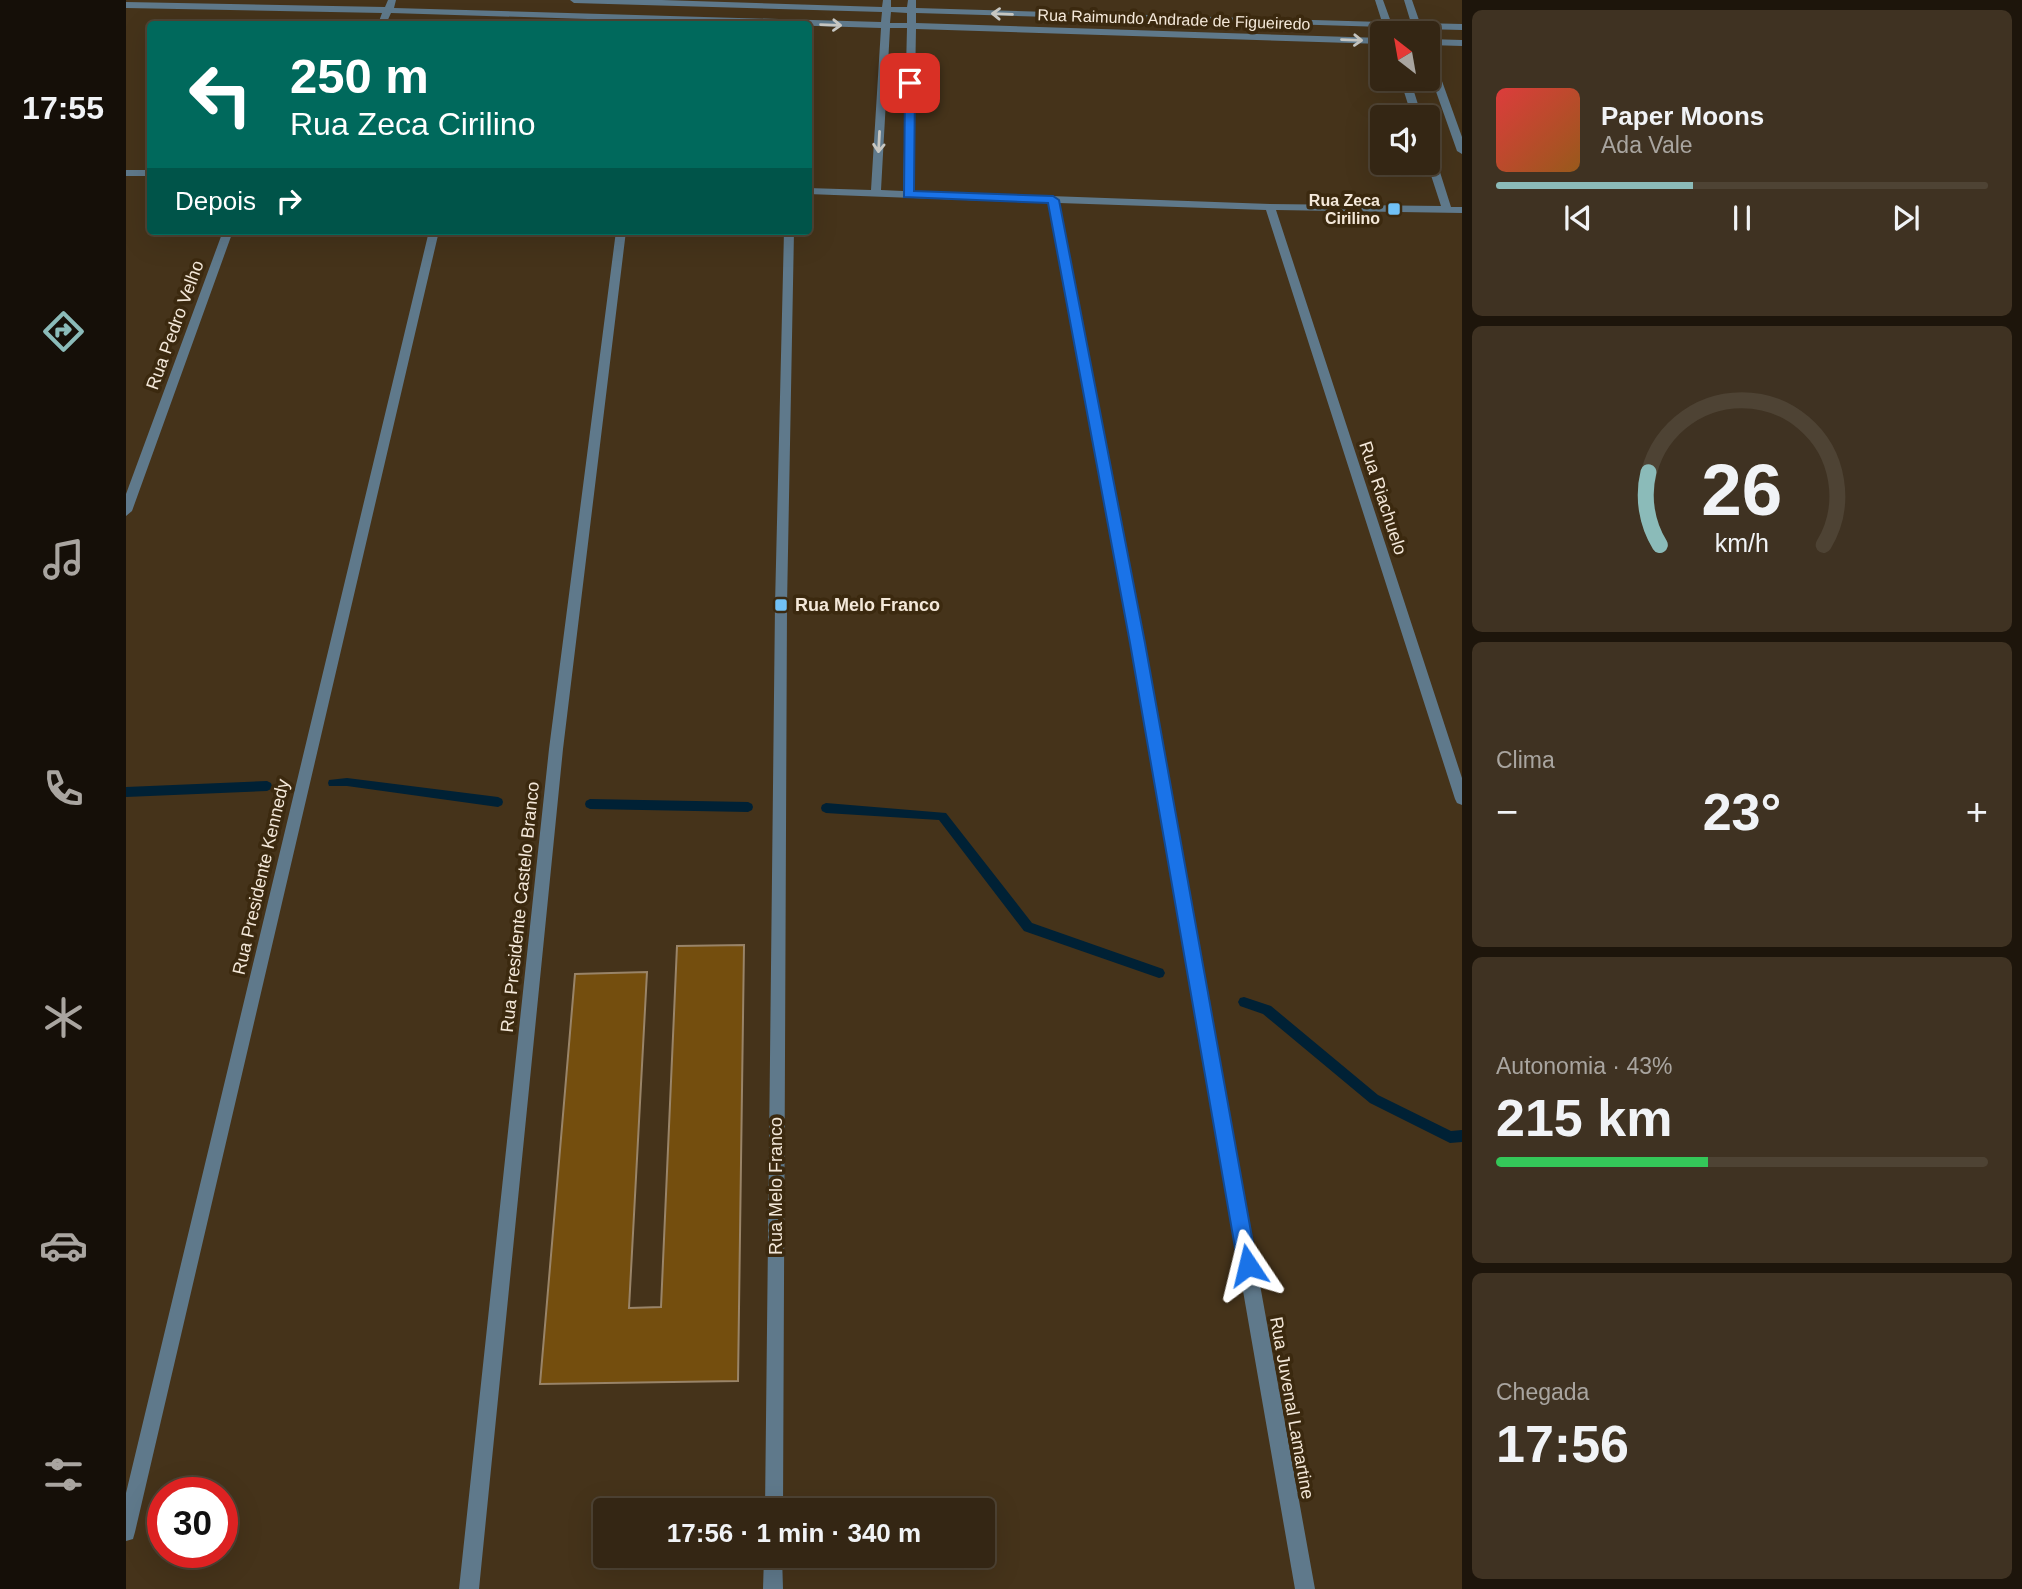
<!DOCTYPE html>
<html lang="pt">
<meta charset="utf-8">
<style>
:root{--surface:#342614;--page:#3f3222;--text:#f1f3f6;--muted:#a9a5a0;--line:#4e4334;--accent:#8bbbb9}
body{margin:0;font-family:Helvetica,sans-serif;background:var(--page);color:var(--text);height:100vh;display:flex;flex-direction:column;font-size:26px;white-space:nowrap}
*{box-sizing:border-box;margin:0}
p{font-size:23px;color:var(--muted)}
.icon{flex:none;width:38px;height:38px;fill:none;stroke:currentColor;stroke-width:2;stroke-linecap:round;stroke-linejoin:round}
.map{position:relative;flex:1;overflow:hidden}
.sheet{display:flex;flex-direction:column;gap:10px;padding:10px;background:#1d150b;width:560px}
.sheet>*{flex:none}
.guide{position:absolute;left:21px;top:21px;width:665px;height:214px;border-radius:7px;box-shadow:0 7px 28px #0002,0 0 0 2px var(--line);background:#00695c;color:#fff;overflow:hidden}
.needle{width:46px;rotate:329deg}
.fabs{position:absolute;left:1244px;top:21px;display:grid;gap:14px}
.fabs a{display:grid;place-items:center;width:70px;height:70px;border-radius:7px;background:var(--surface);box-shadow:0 7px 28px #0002,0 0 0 2px var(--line);font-size:35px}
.speed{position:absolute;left:21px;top:1477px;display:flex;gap:14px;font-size:35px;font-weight:700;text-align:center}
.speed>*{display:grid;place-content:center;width:91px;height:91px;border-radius:50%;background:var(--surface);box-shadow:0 7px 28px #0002,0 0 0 2px var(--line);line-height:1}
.speed .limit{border:10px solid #d22;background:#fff;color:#111}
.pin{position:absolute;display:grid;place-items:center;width:60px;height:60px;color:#fff;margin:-30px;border-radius:14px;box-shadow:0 4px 10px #0006}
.me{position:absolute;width:77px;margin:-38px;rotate:350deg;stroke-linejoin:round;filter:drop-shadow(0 0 5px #0008)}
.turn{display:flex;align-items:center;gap:24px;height:147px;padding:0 28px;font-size:32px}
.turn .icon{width:91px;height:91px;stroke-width:2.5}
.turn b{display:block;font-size:49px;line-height:60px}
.then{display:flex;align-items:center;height:66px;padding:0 28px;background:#0003;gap:14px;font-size:26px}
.big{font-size:52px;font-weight:600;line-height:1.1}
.sheet .tile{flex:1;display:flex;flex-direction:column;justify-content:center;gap:10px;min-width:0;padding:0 24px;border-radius:10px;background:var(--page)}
.sheet .dial{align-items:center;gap:0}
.dial svg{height:182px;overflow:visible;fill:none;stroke:var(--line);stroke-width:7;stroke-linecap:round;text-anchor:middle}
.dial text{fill:var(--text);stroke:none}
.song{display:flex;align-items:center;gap:21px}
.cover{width:84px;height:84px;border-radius:10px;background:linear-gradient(135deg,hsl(0 70% 55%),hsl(30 70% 35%))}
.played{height:7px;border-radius:4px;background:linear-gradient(90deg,var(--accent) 40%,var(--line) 40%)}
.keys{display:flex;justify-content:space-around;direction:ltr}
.heat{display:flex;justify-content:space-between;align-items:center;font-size:38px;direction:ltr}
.charge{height:10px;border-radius:5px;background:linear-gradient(90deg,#34c759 43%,var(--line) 0)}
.trip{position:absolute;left:467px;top:1498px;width:402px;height:70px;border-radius:7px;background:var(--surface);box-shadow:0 7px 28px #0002,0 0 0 2px var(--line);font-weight:600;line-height:70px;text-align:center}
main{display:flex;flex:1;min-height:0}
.menu{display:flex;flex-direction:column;width:126px;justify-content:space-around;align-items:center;background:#150f08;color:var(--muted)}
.menu .icon{width:49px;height:49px}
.menu .active{color:var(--accent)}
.menu b{font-size:32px;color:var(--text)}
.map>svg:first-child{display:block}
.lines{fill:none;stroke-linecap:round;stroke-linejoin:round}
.stream{fill:#002135;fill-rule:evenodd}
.building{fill:#744e0e;stroke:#998468;stroke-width:2}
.street{fill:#5f798b;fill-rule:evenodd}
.oneway{stroke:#c7c7c2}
.route{fill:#1a73e8;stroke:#114b97;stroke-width:2}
.poi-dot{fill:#71c1f5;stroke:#3b290f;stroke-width:2.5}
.labels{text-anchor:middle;stroke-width:7;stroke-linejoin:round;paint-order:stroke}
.far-street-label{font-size:16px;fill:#f4e8d9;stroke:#3b290f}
.far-poi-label{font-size:16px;font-weight:bold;fill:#f4e8d9;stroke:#3b290f;text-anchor:end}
.street-label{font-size:18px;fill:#f4e8d9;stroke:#3b290f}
.poi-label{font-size:18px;font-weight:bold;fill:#f4e8d9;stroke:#3b290f;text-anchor:start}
</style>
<main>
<nav class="menu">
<b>17:55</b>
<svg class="icon active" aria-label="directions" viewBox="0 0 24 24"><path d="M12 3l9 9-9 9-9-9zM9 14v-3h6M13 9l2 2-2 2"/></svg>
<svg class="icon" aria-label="music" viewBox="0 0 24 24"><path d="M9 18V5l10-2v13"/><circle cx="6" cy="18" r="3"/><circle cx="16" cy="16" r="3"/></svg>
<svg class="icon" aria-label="phone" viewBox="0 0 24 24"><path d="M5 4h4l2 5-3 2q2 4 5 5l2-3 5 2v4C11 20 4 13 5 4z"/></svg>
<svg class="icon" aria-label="climate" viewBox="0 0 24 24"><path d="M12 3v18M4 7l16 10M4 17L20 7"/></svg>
<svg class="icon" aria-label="car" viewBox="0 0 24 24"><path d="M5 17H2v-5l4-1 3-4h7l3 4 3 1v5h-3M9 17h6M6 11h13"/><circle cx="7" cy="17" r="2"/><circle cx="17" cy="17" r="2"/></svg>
<svg class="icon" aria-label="filters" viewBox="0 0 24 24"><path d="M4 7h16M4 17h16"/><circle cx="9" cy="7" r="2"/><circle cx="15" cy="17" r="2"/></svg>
</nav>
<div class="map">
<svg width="1336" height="1589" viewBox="0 0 1336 1589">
<rect width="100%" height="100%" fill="#45331a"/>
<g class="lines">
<path class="stream" d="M221,778L372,797L376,799L377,802L376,805L372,807L221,786H203L202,783L203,780Z
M141,781L145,783L146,786L145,789L141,791L0,797V787Z
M464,799L622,802L626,804L627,807L626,810L622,812L464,809L460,807L459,804L460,801Z
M700,803L820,813L906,923L1037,969L1039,973L1037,977L1033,978L898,931L813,820L700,813L696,811L695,808L696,805Z
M1118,997L1145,1006L1252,1095L1325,1131L1336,1130V1142L1324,1143L1244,1103L1137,1014L1114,1006L1112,1002L1114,998Z"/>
</g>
<path class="building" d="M618,945L612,1381L414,1384L449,974L521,972L503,1308L535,1307L551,946Z"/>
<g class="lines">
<path class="street" d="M262,0H270L268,8L755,22L756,12L448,3L444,0H536L756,7L757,0H765V7H781L782,0H790V8L1256,22L1249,0H1257L1265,22L1285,23L1278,0H1286L1294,23L1336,24V30L1296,29L1297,33H1289L1287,28H1267L1268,33H1260L1258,27L790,13V23L1256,38V44L790,29L787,191L1144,204L1315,206L1301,163L1302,147L1307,150L1325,207H1336V213L1150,210L1336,778V805L1331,803L1329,799L1140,210L933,203L1018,643L1189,1589H1169L1004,643L922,203L682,194V188L745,190L755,28L265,13L260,24H252L256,13L0,8V2L259,7ZM765,12L781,13V23H764ZM764,28H781L777,191L755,190Z
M1302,39L1336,40V46L1302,45Z
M1302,53L1307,56L1336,137V154L1331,151L1302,69Z
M1274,79H1284L1296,117H1286Z
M0,170H24V176H0Z
M97,231H107L6,511L0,516V494Z
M303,231H313L9,1532L7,1539L0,1541V1493Z
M490,231H500L437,749L353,1589H333L423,749Z
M658,231H668L661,605L657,1510H639L649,605Z
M638,1556H656L657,1589H637Z"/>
</g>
<defs><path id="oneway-shaft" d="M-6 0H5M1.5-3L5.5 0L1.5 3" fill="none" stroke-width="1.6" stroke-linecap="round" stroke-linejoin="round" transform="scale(1.75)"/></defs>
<g class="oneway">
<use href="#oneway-shaft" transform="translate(876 14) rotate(-178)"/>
<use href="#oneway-shaft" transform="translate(705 25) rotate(2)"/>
<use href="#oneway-shaft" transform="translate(1226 40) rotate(2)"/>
<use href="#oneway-shaft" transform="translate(753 142) rotate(93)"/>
</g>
<path class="route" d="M784,80L789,83L788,191L927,196L933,200L1019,643L1131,1265L1128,1271L1122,1274L1115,1271L1112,1265L1004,643L922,203L778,197L779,83Z"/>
<g class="poi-dot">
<rect x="1261" y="202" width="14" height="14" rx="3.5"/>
<rect x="648" y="598" width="14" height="14" rx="3.5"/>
</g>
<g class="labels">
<g class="far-street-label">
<text transform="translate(1048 19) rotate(2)" y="6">Rua Raimundo Andrade de Figueiredo</text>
</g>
<g class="far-poi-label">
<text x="1254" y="206">Rua Zeca<tspan x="1254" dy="18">Cirilino</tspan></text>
</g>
<g class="street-label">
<text transform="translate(49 325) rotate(-70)" y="6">Rua Pedro Velho</text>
<text transform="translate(1257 498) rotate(72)" y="6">Rua Riachuelo</text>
<text transform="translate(135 877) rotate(-77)" y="6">Rua Presidente Kennedy</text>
<text transform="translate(394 907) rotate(-84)" y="6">Rua Presidente Castelo Branco</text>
<text transform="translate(650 1186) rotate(-90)" y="6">Rua Melo Franco</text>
<text transform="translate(1166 1408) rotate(80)" y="6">Rua Juvenal Lamartine</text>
</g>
<g class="poi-label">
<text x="669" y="611">Rua Melo Franco</text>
</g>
</g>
</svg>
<div class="fabs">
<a><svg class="needle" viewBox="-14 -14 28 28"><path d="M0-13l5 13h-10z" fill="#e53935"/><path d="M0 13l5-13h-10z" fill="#a9a5a0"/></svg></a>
<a><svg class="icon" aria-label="sound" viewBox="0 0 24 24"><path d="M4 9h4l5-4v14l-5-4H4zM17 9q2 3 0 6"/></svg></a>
</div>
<div class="speed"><div class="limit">30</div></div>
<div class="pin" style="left:784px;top:83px;background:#d93025"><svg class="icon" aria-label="arrive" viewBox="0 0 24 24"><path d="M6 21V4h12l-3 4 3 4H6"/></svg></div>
<svg class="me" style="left:1122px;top:1265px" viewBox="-20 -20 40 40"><path d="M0-17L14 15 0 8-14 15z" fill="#1a73e8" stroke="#fff" stroke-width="4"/></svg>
<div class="trip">17:56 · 1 min · 340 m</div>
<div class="guide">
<div class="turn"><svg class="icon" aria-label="left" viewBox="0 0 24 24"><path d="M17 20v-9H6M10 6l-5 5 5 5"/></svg><div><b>250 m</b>Rua Zeca Cirilino</div></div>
<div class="then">Depois<svg class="icon" aria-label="right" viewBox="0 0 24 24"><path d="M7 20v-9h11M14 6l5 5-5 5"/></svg></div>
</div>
</div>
<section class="sheet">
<div class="tile">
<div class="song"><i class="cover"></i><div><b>Paper Moons</b><p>Ada Vale</p></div></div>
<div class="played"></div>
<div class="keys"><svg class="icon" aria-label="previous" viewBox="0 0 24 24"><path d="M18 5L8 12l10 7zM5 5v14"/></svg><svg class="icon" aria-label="pause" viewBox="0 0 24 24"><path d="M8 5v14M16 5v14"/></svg><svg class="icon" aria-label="next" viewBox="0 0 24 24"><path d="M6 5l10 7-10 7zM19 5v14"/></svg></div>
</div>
<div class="tile dial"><svg viewBox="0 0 100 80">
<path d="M14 69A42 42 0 1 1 86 69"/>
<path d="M14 69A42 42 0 0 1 9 37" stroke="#8bbbb9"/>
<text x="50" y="56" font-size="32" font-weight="700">26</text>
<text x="50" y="72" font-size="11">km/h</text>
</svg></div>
<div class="tile"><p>Clima</p>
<div class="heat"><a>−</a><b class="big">23°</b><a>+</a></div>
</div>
<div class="tile"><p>Autonomia · 43%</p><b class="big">215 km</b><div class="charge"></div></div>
<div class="tile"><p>Chegada</p><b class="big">17:56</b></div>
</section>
</main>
